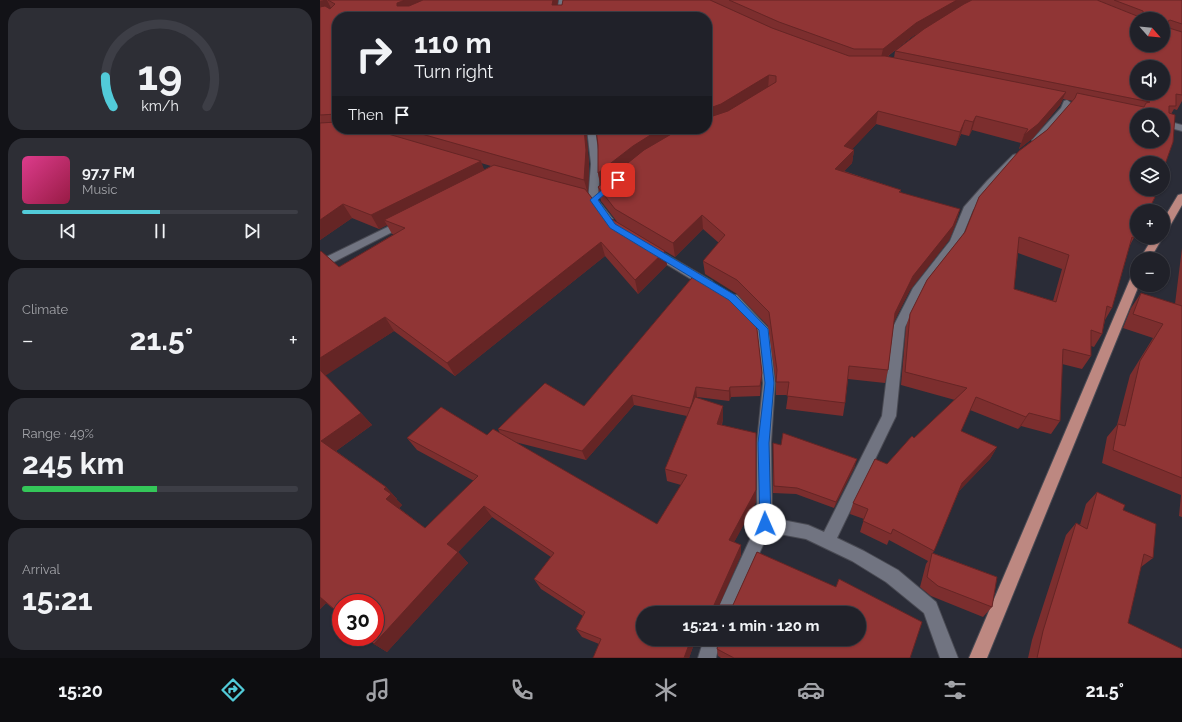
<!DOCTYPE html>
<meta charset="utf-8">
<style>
:root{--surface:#202129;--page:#2d2e35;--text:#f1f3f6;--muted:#a2a3a8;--line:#3d3e46;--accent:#52cbd9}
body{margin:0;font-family:Raleway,sans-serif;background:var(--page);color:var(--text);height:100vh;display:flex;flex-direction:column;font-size:15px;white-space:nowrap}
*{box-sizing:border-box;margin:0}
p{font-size:13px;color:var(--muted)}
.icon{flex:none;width:22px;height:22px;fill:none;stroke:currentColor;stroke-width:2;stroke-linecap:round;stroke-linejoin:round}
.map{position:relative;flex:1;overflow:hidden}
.side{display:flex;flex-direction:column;gap:8px;padding:8px;background:#121217;width:320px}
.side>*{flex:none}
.top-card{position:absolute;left:12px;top:12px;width:380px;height:122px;border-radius:16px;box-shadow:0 1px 3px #0004,0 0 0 1px var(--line);background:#202129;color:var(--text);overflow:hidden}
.needle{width:26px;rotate:117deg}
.fabs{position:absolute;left:810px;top:12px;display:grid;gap:8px}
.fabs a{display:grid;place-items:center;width:40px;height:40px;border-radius:50%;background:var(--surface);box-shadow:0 1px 3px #0004,0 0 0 1px var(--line);font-size:20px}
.speed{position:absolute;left:12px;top:594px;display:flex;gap:8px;font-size:20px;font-weight:700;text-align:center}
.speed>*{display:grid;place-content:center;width:52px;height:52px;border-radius:50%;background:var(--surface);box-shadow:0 1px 3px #0004,0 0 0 1px var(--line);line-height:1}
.speed .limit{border:6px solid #d22;background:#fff;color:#111}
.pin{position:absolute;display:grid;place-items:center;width:34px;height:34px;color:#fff;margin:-17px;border-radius:8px;box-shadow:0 2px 6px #0006}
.me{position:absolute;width:44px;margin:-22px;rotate:359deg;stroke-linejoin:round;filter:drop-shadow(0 0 3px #0008)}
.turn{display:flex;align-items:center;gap:14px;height:84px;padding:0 16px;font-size:18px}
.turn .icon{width:52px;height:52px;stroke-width:2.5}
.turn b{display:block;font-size:28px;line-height:34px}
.then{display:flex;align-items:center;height:38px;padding:0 16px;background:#0003;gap:8px;font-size:15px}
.big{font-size:30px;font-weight:700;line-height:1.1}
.side .widget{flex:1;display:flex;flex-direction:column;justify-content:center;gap:6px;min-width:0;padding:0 14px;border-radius:16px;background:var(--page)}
.side .dial{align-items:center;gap:0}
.dial svg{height:104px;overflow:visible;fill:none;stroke:var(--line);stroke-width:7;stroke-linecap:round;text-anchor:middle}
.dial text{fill:var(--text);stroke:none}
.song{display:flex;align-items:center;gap:12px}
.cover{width:48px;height:48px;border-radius:6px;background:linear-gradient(135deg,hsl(330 70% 55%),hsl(340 70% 35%))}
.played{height:4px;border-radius:2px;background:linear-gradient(90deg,var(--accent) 50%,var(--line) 50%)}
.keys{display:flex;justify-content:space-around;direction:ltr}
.heat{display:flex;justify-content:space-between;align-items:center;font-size:22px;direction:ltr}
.charge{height:6px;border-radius:3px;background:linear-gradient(90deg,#34c759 49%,var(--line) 0)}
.trip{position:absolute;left:316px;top:606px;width:230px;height:40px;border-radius:20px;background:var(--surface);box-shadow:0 1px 3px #0004,0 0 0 1px var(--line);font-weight:700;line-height:40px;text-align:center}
.dock{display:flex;height:64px;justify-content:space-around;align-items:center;background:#0d0d10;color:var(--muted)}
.dock .icon{width:28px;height:28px}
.dock .active{color:var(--accent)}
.dock b{font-size:18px;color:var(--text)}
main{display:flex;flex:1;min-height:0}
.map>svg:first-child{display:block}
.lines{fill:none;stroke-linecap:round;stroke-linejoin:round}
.minor-casing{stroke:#494a53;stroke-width:2}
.major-casing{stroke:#494a53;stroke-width:2}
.minor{fill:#717481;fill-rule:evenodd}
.major{fill:#bd8881;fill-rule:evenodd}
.wall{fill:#7c2e2e;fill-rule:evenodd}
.shaded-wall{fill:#652525}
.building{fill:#903535;stroke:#652525;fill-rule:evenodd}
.route{fill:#1a73e8;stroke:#114b97}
</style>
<main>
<section class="side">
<div class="widget dial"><svg viewBox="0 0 100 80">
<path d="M14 69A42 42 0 1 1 86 69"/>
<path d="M14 69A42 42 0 0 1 8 46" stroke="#52cbd9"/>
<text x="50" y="56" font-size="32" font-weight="700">19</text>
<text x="50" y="72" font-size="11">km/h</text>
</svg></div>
<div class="widget">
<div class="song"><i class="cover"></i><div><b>97.7 FM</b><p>Music</p></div></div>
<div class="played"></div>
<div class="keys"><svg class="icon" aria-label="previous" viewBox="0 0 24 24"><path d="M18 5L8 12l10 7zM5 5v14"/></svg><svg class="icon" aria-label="pause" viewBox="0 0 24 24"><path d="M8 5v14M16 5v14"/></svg><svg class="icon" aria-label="next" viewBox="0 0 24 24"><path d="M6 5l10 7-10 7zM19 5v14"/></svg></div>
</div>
<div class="widget"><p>Climate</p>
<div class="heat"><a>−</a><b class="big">21.5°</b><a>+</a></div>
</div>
<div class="widget"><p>Range · 49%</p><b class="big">245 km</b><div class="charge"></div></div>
<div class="widget"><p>Arrival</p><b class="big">15:21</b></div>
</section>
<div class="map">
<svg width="862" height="658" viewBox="0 0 862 658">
<rect width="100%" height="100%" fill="#2a2c37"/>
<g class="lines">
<defs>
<path id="minor" d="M239,0H245L244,17H236Z
M747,100L751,103L748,111L718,144H712V140L741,108L744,101Z
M843,120L862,125V131L843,126Z
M267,129H275L280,164L278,200L293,219L288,222L284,221L268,200L271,164Z
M696,154L701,157L673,185L653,210L640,242L602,293L585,327L576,416L517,538L544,551L578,570L616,602L638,658H620L604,613L566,582L532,561L486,539L449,532L412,613H396L437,524V443L443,383L437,331L409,301L407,298L409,295H417L449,329L455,383L451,443L452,518L488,525L504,532L562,416L573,327L593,288L630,241L644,207L667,181L693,155Z
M84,219L88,220L89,222L88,224L0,269V260Z
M332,246L392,281L394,284L392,287H384L328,253L327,250Z
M384,639H400L396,658H378Z"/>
<path id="major" d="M862,194V205L847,231L843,232V220L858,195Z
M833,237H843L830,259H820Z
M817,273V285H819L667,658H649L811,277Z"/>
</defs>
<use href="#minor" class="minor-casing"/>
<use href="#major" class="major-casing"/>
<use href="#minor" class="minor"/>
<use href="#major" class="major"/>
</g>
<path class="wall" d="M0,0H238L237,5H242L243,0H862V101L857,110L854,109L851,114L855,115L853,142L843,170V163H817V189H837L833,196L835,197L828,211H817V232L810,245L792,308L785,320L782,334L774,347L771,346V356L762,369L742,364L740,421L731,434L701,426L698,429L650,410L641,431L677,447L670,459L639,491L613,553L677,577L672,607L663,617L611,596L600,587L606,564L608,561L569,540L567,545L540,532L544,519L530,514L533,503L555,459L567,464L592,436L594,438L635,400L581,385L586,327L590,314L607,280L645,232L659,197L699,151L727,130L753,101L743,99L740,105L713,138L699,149L701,143L652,130L649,136L641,134L636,146L556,124L532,149L534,150L532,163L524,171L581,190L580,193L640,209L636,223L629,240L590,290L574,321L568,370L565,383L528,379L525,403L523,416L466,409L468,395H456V382L448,326L417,294L385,274L383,261L399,243L383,229L355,257L298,223L281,201L278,187L280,185L278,173V145L276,129H387V17H17V129H266L269,164L268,193L285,215L345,251L347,265L318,294L285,256L135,376L74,331L5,375L41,413L52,425L16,451L66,487L77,499H76L82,505L79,508L105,528L154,481L97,450L87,438L121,407L167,435L173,429L180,433L178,429L225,383L264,406L376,273L407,292L436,321L442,373L440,396L411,397L409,401L377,397V398L403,406V419L402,425L436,433V502L414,542L421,545V555L399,605H413L437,552L516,587L519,579L602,622L590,658H401L398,656L397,649L399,639H539V613H323V639H383L380,647L374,644L369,658H273L279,644L262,637L256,629L263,616L221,589L214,579L231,557L172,517L138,552L148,563L67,652L54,644L46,637H55V603H21V615L6,603L0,609V252L1,251L19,267L74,234H72L67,225L59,229L32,218L0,240ZM817,19H843V45H817ZM601,32L575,51L574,58L567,57L593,36ZM817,67H843V93H817ZM817,115H843V141H817ZM161,163L171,166L164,170ZM698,253L742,269L733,301L694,289ZM314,405L367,416L345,469L347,481L361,485L337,524L195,442L266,460Z
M862,248V517L859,516L861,495L782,463L787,437L797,425L810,375L833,338L803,328L811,308L821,293L855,304Z
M453,443L535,466L514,508L476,494L453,493Z
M777,492L803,510L833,558L821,567L808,623L862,658H708L712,640L746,535L756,523L760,525L766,504Z"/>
<path class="shaded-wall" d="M4,0H7L13,12L0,16V1Z
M85,0H121L82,17L77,6V3Z
M233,0H238L235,17L232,5Z
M637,0H661L635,12L593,36L560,62L563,49L596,23Z
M449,75L448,89L387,123V109Z
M746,92L740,105L713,138L699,149L704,135Z
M558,111L556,124L522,160L524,146Z
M656,116L652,130L649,136L653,122Z
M645,120L641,134L636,146L640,132Z
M264,129H266L269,164L268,194L264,180Z
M340,129H375L281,187L278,173L313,146Z
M534,150L532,163L514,182L515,169Z
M161,161L166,175L64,220L67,225L59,229L51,215Z
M23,204L32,218L0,240V220Z
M640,209L636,223L629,240L590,290L572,326L575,313L593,276Z
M382,215L383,229L355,257L353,243Z
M281,242L285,256L135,376L127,363Z
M345,251L347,265L318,294L315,280Z
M65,317L74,331L5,376L0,370V358Z
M442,373L441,383L440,396V386Z
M376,387L377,397L372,417L371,408Z
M410,387L411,397L409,401V391Z
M312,395L314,405L266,460L262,451Z
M403,406V419L398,436L397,424Z
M41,413L52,425L13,453L1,441Z
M709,413L701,426L698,429L706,417Z
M677,447L670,459L636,494L642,483Z
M537,459L535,466L514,508L516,502Z
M66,487L77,499H76L82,505L77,510L66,499L64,489Z
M436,490V502L410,550L409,540Z
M164,506L172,517L136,554L127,544Z
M421,545V555L396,613L394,605Z
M138,552L148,563L67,652L54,644Z
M0,596L8,601L0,609Z
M371,639H373L374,644L369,658H364Z
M378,639H383L380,647Z"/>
<path class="building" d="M8,0H85L77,3V6H89L103,0H233L232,5H242L243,0H390L452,28L529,56H565L746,92L718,124L704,135L708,129L656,116L653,122L645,120L640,132L558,111L524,146L534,150L515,169L581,190L579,192L640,209L633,226L593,276L575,313L568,370L529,366L525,403L467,396L469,382H456L457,370L449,312L417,280L383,261L405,235L382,215L353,243L295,209L278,187L324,150L360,129H387V118L408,111L456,82V76L449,75L401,104L387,109V17H17V114L0,115V7L5,6L10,9L15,4Z
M409,0H637L596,23L563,49H534L459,22Z
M652,0H777L822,18L824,16L823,11L794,0H862V24L850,20L848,21L849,28L862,32V95L856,94V106H849V113L855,115L853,142L843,170V163H817V189H837L833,196L835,197L828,211H817V232L814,238L812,237L792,308L787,306L782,334L771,330V356L743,349L740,421L709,413L706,417L656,397L641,431L677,447L642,483L614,551L573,529L571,534L543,521L548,509L533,503L555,459L567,464L592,436L594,438L647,388L585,372L590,314L607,280L645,232L659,197L699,151L727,130L755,98L757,93L824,107L826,103L830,102L575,51L604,29L644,4ZM817,19H843V45H817ZM817,67H843V93H817ZM817,115H843V141H817ZM699,237L749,255L736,302L694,289Z
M17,122V129H51L161,161L51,215L23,204L0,220V123Z
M84,129H264L266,150L264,180Z
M276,129H340L313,146L278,173V145Z
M174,165L265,189L285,215L345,251L315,280L281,242L127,363L65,317L0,358V252L1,251L19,267L85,228L64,220Z
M376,273L407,292L436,321L442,373L440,386L410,387L409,391L376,387L372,403L370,408L312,395L262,451L178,429L225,383L264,406Z
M821,293L862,306V478L793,450L798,424L805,426L820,361L843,324L813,314Z
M0,370L41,413L1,441L66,487L64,489L71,494L66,499L105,528L158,476L87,438L121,407L167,435L173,429L337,524L367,475L345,469L375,397L403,406L397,424L436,433V490L409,540L421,545L394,605H413L437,552L516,587L519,579L602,622L590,658H414L397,649L399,639H539V613H323V639H371L364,658H273L281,639L256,629L265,612L214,579L234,553L164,506L127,544L138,552L54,644L46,637H55V603H21V615L0,597Z
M463,433L537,459L516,502L477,488L454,486L453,443L461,445Z
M777,492L805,505L803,510L836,524L833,558L824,554L808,623L862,649V658H717L723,631L756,523L767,529Z
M612,553L677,577L672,607L618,586L607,577Z"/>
<path class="route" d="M295,179L301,180L278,200L295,224L415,295L448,329L454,383L449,443L451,524L449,528L445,529L441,528L440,524L438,443L445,383L439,330L409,300L290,228L270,200Z"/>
</svg>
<div class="fabs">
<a><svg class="needle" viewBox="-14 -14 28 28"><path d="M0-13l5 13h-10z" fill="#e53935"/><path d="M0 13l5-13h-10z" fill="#a2a3a8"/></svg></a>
<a><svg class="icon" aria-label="sound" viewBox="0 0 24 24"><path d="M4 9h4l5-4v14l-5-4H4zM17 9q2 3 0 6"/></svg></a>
<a><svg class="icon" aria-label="search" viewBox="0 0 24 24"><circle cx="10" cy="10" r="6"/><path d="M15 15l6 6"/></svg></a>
<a><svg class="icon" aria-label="layers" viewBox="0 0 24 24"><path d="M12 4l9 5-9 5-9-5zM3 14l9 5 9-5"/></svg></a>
<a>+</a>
<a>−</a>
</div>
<div class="speed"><div class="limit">30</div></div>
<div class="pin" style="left:298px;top:180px;background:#d93025"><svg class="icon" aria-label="arrive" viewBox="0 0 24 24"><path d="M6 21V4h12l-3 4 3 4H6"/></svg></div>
<svg class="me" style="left:445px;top:524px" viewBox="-20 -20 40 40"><circle r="19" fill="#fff"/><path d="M0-13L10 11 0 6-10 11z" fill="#1a73e8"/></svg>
<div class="trip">15:21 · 1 min · 120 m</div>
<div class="top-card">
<div class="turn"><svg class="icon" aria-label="right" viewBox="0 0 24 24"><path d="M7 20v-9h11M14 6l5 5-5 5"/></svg><div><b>110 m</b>Turn right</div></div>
<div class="then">Then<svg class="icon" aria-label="arrive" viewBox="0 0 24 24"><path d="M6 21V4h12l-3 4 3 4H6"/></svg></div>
</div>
</div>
</main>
<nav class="dock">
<b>15:20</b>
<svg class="icon active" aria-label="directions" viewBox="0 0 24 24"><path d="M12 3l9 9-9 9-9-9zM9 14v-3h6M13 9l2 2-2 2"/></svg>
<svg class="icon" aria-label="music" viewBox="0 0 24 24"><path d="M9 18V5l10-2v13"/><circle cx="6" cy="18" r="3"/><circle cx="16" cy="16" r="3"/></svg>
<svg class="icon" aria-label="phone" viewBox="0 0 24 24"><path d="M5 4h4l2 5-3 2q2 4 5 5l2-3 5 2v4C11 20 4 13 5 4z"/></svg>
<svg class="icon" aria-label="climate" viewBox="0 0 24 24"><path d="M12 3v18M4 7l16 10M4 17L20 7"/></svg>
<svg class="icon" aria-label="car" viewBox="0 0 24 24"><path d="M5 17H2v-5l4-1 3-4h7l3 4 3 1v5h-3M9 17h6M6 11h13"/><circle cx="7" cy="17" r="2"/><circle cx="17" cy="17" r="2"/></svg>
<svg class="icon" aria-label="filters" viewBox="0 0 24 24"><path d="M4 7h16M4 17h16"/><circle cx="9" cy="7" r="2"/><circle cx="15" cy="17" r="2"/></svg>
<b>21.5°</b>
</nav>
